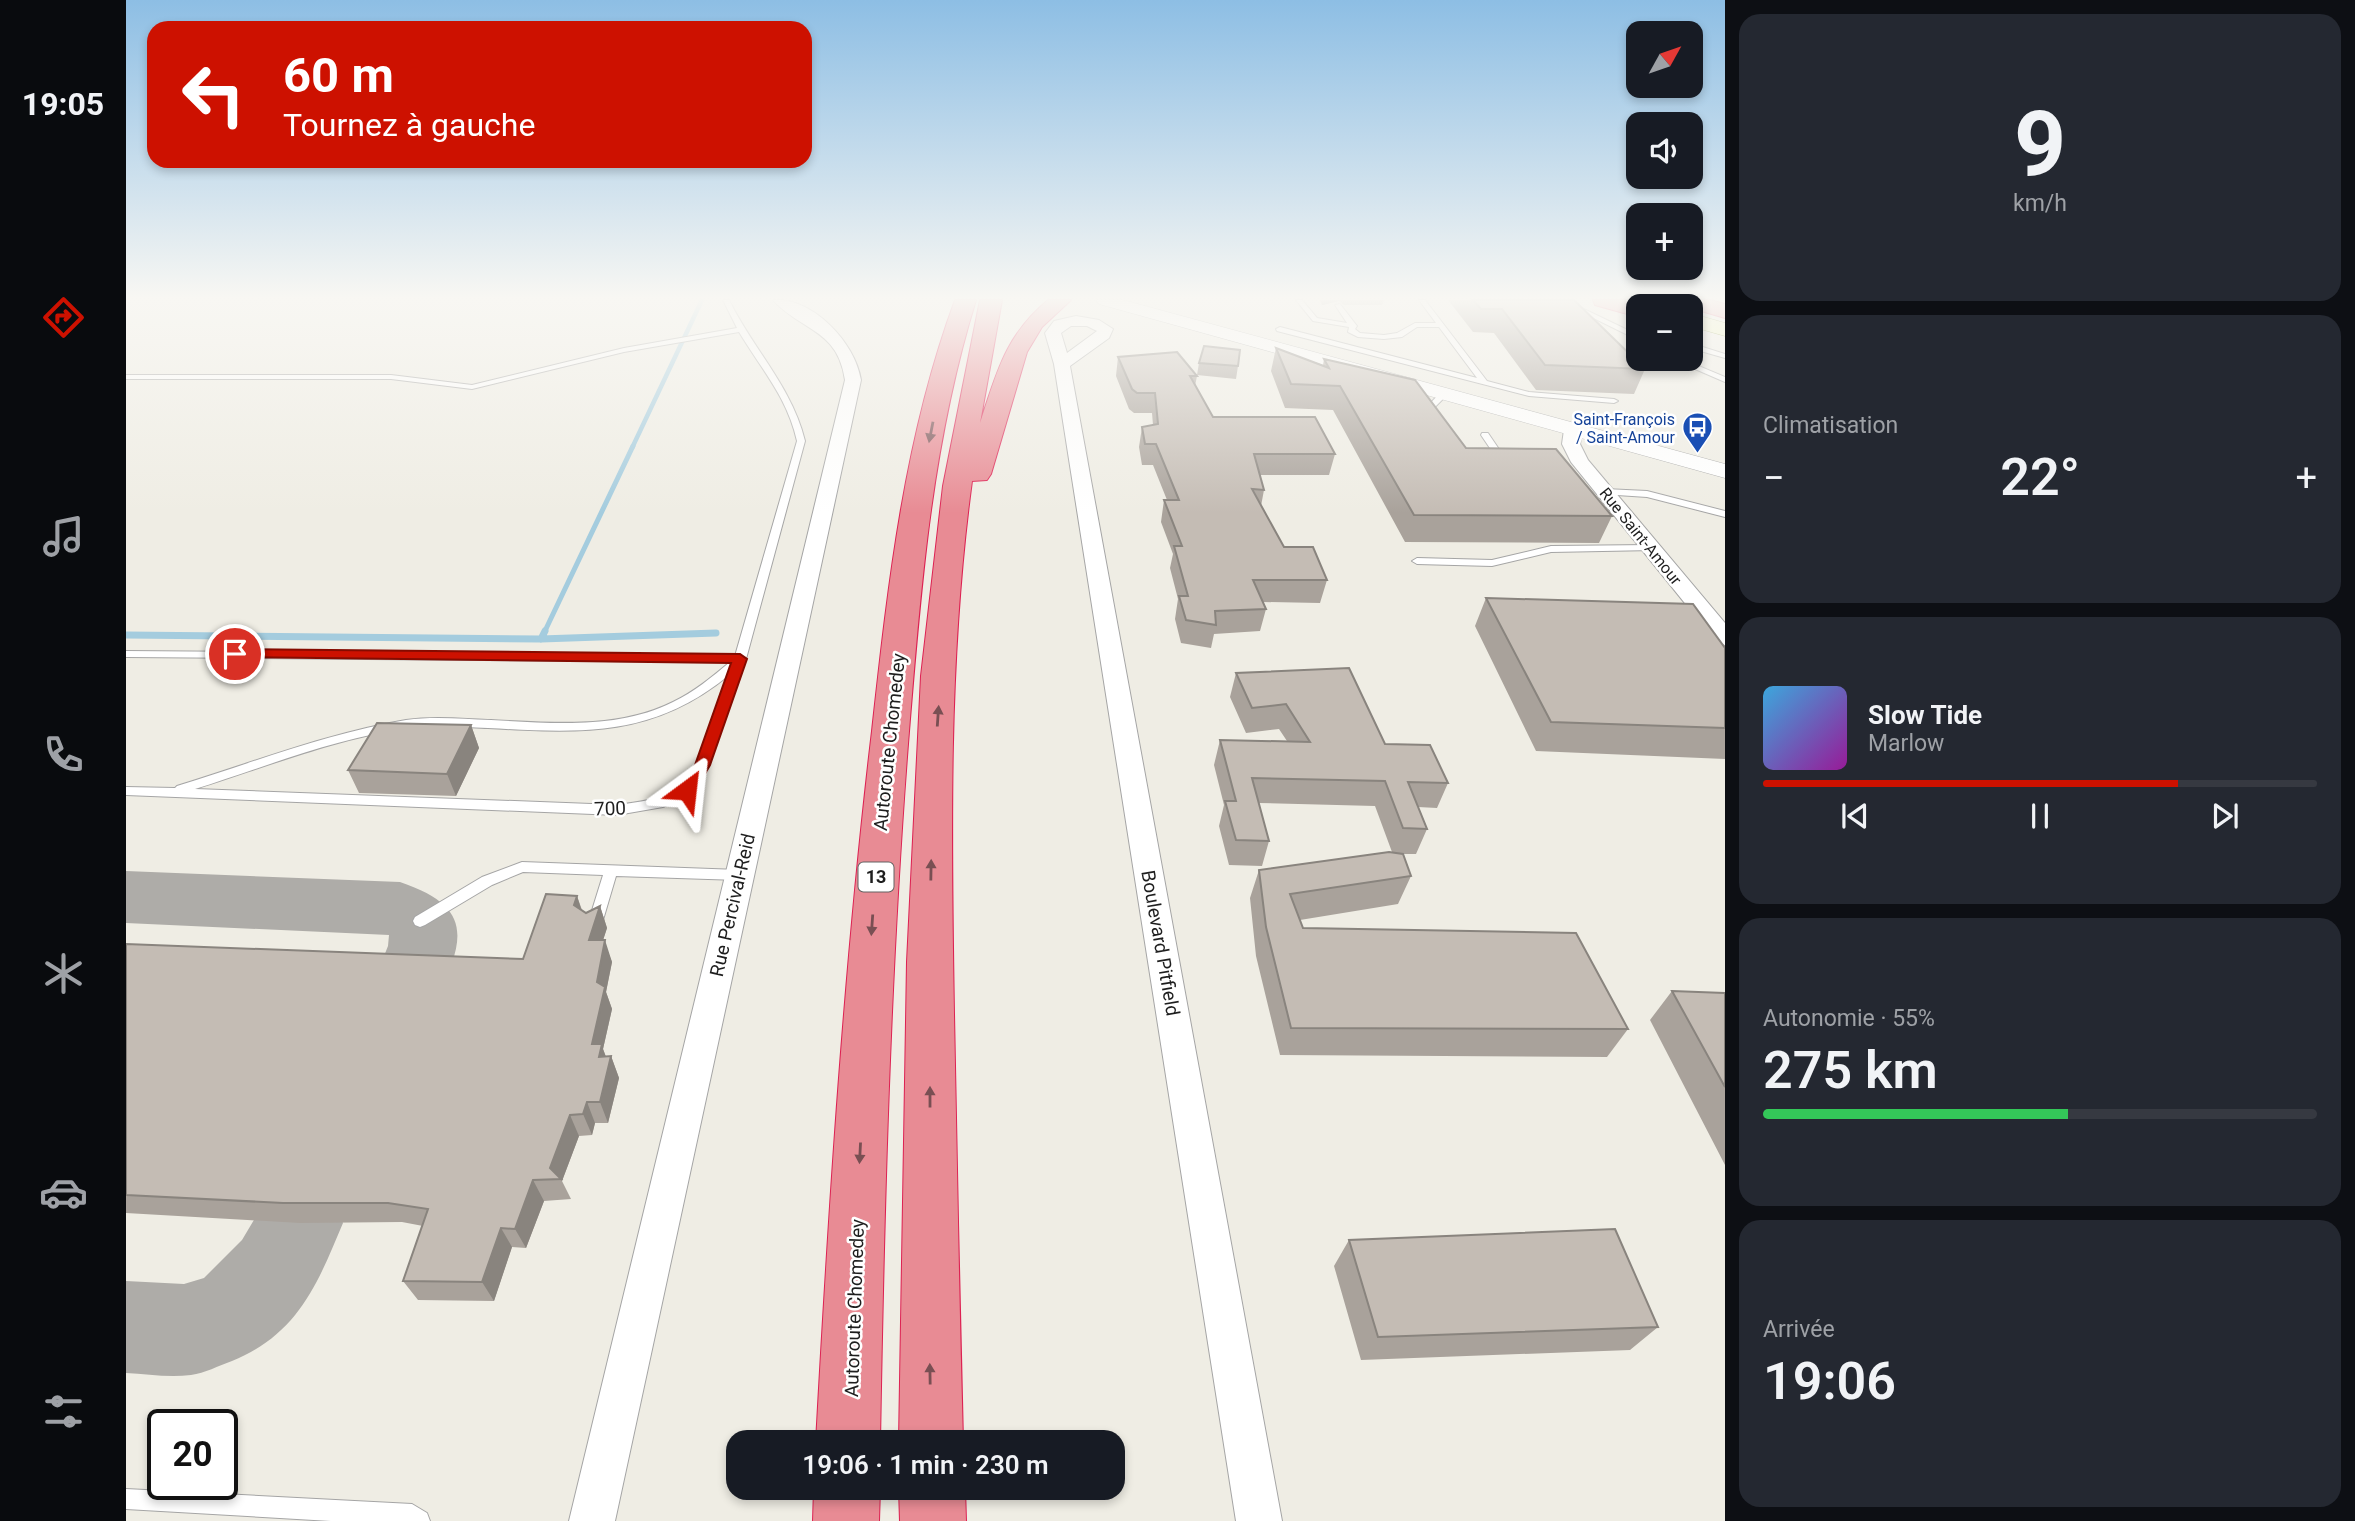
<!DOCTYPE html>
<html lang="fr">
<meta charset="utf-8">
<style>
:root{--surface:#171b24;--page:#242831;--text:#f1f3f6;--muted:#9ea1a6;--line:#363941;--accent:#cd1100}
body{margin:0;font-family:Roboto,sans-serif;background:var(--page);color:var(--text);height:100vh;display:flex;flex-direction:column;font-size:26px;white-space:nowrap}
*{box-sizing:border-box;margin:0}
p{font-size:23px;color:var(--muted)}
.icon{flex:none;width:38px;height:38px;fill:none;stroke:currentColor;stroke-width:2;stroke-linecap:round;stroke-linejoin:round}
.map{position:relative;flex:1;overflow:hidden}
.details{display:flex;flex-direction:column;gap:14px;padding:14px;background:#0d0f14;width:630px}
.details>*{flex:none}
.hud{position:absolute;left:21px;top:21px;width:665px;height:147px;border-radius:21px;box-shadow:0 4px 10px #0003;background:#cd1100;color:#fff;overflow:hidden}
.needle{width:46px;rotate:50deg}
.fabs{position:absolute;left:1500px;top:21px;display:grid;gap:14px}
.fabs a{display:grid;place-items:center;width:77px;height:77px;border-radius:14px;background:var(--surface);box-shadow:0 4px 10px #0003;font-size:35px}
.speed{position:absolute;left:21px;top:1409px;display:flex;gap:14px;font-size:35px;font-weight:700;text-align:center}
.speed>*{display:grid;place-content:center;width:91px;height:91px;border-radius:50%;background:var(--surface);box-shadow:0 4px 10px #0003;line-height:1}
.speed .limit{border:4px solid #111;border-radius:10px;background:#fff;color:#111}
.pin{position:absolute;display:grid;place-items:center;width:60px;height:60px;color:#fff;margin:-30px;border:4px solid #fff;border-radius:50%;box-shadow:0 2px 7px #0007}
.me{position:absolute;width:77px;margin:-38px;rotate:30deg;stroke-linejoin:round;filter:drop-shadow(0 0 5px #0008)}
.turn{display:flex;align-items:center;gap:24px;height:147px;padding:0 21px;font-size:32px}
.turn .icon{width:91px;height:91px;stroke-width:2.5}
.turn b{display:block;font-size:49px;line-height:60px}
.big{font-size:52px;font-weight:600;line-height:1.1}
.details .card{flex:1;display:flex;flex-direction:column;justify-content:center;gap:10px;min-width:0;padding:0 24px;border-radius:21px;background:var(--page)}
.details .dial{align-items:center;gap:0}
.dial b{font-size:91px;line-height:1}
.song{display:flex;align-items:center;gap:21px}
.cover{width:84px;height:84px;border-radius:10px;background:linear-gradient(135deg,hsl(200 70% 55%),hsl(300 70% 35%))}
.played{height:7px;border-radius:4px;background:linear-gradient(90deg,var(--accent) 75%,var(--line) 75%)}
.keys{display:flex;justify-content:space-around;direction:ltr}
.heat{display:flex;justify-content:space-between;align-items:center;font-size:38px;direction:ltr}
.charge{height:10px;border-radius:5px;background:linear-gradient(90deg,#34c759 55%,var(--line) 0)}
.trip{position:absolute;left:600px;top:1430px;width:399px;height:70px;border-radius:21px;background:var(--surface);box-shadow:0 4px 10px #0003;font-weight:600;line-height:70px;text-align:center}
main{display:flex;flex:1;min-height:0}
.tabs{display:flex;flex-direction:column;width:126px;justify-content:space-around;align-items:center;background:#090b0e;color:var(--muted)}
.tabs .icon{width:49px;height:49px}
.tabs .selected{color:var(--accent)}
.tabs b{font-size:32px;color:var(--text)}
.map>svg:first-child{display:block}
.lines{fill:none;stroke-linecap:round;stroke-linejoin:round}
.stream-far2{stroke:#a4ccde;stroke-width:4.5}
.stream-far1{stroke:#a4ccde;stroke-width:5}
.stream{stroke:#a4ccde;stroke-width:7}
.taxiway{fill:#aeaca8;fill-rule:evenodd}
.service-casing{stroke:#a5a5a5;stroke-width:2}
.minor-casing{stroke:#a5a5a5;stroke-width:2}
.tertiary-casing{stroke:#a5a5a5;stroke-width:1}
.secondary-casing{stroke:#617803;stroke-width:1}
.motorway-casing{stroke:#dd2152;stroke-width:2}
.service{fill:#fff;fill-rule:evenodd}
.minor{fill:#fff;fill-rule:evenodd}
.tertiary{fill:#fff;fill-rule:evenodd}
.secondary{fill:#f1fab7;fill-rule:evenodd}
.motorway{fill:#e88b94;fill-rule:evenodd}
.wall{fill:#a9a29b}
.shaded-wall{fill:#89847e}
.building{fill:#c4bcb4;stroke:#89847e;stroke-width:2}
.oneway{fill:#794f53}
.route{fill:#cd1100;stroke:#850b00;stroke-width:2}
.labels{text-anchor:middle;stroke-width:5;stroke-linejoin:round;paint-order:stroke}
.far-transit-label{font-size:16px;fill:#164399;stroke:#fff;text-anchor:end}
.far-street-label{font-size:16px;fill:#1e1e1e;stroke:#fff}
.shield{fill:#fff;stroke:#626262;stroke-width:2}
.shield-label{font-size:18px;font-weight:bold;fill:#1e1e1e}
.street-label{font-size:19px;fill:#1e1e1e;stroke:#fff}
</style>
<main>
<nav class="tabs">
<b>19:05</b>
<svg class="icon selected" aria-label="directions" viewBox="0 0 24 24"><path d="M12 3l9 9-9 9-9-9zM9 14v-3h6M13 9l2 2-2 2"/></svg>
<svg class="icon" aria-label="music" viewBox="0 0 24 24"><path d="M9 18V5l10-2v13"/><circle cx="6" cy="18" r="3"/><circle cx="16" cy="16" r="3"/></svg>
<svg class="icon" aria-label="phone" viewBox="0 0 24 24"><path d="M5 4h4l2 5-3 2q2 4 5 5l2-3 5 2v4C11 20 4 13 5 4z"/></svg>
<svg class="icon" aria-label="climate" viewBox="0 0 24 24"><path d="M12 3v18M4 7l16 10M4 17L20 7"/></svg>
<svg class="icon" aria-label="car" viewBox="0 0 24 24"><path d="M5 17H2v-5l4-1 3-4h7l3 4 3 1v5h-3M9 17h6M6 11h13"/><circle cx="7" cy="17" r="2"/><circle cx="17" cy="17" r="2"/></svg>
<svg class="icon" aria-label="filters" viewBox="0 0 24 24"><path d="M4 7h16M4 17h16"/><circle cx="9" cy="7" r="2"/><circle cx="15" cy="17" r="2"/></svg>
</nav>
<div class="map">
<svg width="1599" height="1521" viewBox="0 0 1599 1521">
<rect width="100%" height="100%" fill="#efede4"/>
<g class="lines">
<path class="stream-far2" d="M506,448L576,300"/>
<path class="stream-far1" d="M418,633L507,446"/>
<path class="stream" d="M0,635L415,639L590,633
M415,639L419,631"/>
<path class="taxiway" d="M0,871L274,882C345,906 341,937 311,997L286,1006L261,997L250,976L262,946L263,935L0,923Z
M174,1181L204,1193L217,1223C191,1285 172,1334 106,1361C92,1366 79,1373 65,1375C43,1378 21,1374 0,1373V1281L58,1284L78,1278L116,1240L144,1193Z"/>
<defs>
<path id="service" d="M597,300H603C627,349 666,387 679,441L620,659L582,765L565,793L537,807L491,815L0,795V787L49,788L51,786C126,763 202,733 280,720C308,716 337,719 365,720C426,723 491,730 547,702C568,692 586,677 604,662L0,657V651L609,656L671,441C661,397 636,370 613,332L498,352L346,389L265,379H0V375H265L346,385L498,348L611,328ZM603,675C594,698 571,777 553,788C535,800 512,802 491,805L69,789C139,767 209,738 283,728C309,724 336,727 362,728C455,733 527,738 603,675Z
M1170,300H1176L1191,318L1221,323L1209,305L1214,304L1231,326L1229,329L1234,333L1258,335L1271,333L1289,323H1310L1293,300H1299L1361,381L1403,392L1488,399L1492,401L1488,403L1403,396L1151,331L1150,329L1154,327L1351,378L1313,327H1291L1276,337L1258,339L1232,337L1222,332L1223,327L1187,321Z
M1431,300H1439L1512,335V340Z
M1564,343L1599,354V358L1564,348Z
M1546,359H1556L1599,377V382Z
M1315,392L1322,394L1302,414L1303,419H1297L1294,414Z
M1356,433H1362L1381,461L1380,463H1374L1355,435Z
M1479,489L1521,491L1599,511V517L1521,497L1476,494L1474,492Z
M1525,545L1530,548L1528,550L1425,552L1366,566L1291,564L1286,561L1291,558L1366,560L1425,546Z
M396,862L613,870L618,871L620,875L618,879L613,880L490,876L477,920L475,924L470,926L465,924L463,920L477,875L397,872L366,885L299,925L294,927L289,925L287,921L289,917L356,877Z
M0,1489L286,1504L301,1513L304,1521H205L0,1509Z"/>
<path id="minor" d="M647,300C686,297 729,342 735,380L489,1521H443L719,380C712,329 675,331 647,300Z
M950,316L973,320L987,329L983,338L944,366L1156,1521H1110L928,364L919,333L928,321ZM945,326H961L971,331L941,353L935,333Z
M1447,425L1456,430L1454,444L1462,460L1599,623V645L1591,643L1445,462L1436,444L1438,430Z"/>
<path id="tertiary" d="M970,300H997L1599,464V478L973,304Z"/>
<path id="secondary" d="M1495,300H1526L1536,306C1521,307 1506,312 1495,300Z
M1564,313L1599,323V336L1564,326Z"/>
<path id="motorway" d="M829,300H850C805,445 794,594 782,744C764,976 758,1209 754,1442H690C703,1205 718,967 746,731C762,586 778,438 829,300Z
M854,300H876L854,423C871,372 879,336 922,300H945L916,327L901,352L865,474L861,480L846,481C822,657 825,837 828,1014C831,1157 833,1299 837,1442H773L781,962L795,676L817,486Z
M1467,300H1499L1520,306H1512V317L1469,305Z
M1553,300H1584L1599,304V318L1555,305Z
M688,1488H754L753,1521H687Z
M773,1488H839L840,1521H774Z"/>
</defs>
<use href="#service" class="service-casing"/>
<use href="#minor" class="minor-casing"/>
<use href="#tertiary" class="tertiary-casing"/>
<use href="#secondary" class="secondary-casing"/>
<use href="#motorway" class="motorway-casing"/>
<use href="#service" class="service"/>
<use href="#minor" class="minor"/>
<use href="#tertiary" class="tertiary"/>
<use href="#secondary" class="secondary"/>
<use href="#motorway" class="motorway"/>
</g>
<path class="wall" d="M1193,300H1258L1256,305H1218L1213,301L1196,305Z
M1322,300H1448L1519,369L1508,394L1410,390L1368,333L1347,332Z
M1150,348L1197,365L1198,359L1340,448L1486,516L1473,543L1279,542L1207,410L1159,408L1145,371Z
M992,357L1071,376L1069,386L1087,417L1209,454L1203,475H1134L1138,490L1135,506L1158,547L1201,580L1194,603L1137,602L1140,609L1134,631L1088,634L1085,648L1055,643L1049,619L1052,599L1044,568L1047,554L1035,522L1038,500H1041L1027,465H1016L1013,447L1016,427L1027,425L1026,413H1008L1003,409L990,376Z
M1073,363L1112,366L1110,379L1071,375Z
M1360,598L1599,648V759L1410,751L1349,626Z
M1110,673L1259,744L1322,783L1311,808L1292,807L1301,829L1290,854H1275L1285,876L1272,904L1174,920L1177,928L1502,1029L1481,1057L1154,1055L1130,956L1124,898L1133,870L1266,852L1249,806L1133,803L1143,841L1136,866L1103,865L1093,826L1098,805L1088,765L1094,740L1161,741L1153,729L1120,733L1104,697Z
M345,725L353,748L330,796L233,793L222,770Z
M451,896L456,910L460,913L474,906L481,928L477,940L486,962L480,992L486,1009L477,1049L480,1057L485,1056L493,1078L482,1123H469L466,1135L453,1136L436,1181L445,1199L418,1201L400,1248L386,1247L368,1301L292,1300L277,1281L297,1226L276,1222L174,1223L0,1213V944L397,959Z
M1546,991L1599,993V1165L1524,1020Z
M1223,1240L1532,1327L1504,1350L1235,1360L1208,1266Z"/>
<path class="shaded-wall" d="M1197,300H1214L1213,301L1196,305Z
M345,725L353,748L330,796L321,774Z
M451,896L458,918L448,905Z
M474,906L481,928L470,962L463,940Z
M479,940L486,962L480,992L486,1009L477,1049L483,1065L485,1056L493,1078L482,1123L474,1102L466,1044L471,982Z
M461,1102L469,1123L466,1135L457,1114Z
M444,1115L453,1136L436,1181L424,1168Z
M407,1180L418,1201L400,1248L389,1229Z
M375,1228L386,1247L368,1301L356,1282Z"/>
<path class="building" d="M1347,300H1448L1519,369L1419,365L1376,309H1355Z
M1078,346L1114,350L1112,366L1073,363Z
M1150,348L1203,368L1198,359L1289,380L1340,448L1430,449L1486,516L1288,515L1214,386L1165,384Z
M1051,352L1071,376H1064L1087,417H1189L1209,454H1128L1138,490L1126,489L1158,547H1187L1201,580H1127L1140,609L1089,611L1090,625L1060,620L1053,596H1062L1048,546H1056L1038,500H1053L1030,444H1019L1016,427L1032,424L1029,393H1011L1006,389L992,357Z
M1360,598L1567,604L1599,648V728L1425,722Z
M1223,668L1259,744L1304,745L1322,783L1282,782L1301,829L1277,828L1259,781L1126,778L1143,841L1110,840L1099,801H1110L1094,740L1184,742L1160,704L1126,708L1110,673Z
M251,723L345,725L321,774L222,770Z
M1263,852L1277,854L1285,876L1164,894L1177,928L1450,933L1502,1029L1165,1028L1140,927L1133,870Z
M420,894L451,896L448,905L460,913L474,906L463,940H479L471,982L479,987L466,1044H476L473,1057L485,1056L474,1102H461L457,1114L444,1115L424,1168L435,1179L407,1180L389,1229L375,1228L356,1282L277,1281L302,1209L262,1203H157L0,1195V944L397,959Z
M1546,991L1599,993V1087Z
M1489,1229L1532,1327L1252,1337L1223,1240Z"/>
<defs><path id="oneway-solid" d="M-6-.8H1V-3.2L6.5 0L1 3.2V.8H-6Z" transform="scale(1.75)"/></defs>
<g class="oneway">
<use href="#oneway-solid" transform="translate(805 432) rotate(101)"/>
<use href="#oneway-solid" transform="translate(812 716) rotate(-86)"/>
<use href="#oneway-solid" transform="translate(805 870) rotate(-89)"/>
<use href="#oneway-solid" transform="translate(746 925) rotate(94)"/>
<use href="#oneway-solid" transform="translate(804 1097) rotate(-90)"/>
<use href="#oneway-solid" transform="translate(734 1153) rotate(93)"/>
<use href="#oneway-solid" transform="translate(804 1374) rotate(-91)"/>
</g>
<linearGradient id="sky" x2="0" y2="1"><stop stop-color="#8dbee4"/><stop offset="0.58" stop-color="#f8f7f3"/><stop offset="1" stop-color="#f8f7f3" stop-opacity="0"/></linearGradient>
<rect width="1599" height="513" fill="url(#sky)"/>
<path class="route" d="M109,649L614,654L621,659L584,765L567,794L561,795L553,790L569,765L605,663L104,657V651Z"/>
<defs>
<symbol id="bus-pin" viewBox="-11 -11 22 30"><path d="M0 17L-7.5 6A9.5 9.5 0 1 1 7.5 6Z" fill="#1a4fb4" stroke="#fff"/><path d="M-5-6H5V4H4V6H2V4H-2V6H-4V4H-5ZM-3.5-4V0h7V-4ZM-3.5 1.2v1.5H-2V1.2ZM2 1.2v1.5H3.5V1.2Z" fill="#fff"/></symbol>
</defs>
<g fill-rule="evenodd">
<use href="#bus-pin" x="1554" y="410" width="35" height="47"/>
</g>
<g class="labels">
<g class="far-transit-label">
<text x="1549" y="425">Saint-François<tspan x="1549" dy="18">/ Saint-Amour</tspan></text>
</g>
<g class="far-street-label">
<text transform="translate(1515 536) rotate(51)" y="6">Rue Saint-Amour</text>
</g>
<rect class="shield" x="732.5" y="862.5" width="35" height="29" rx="5"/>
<g class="shield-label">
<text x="750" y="883">13</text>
</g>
<g class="street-label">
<text transform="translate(763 742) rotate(-84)" y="7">Autoroute Chomedey</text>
<text transform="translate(484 808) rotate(-2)" y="7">700</text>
<text transform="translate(606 905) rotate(-77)" y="7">Rue Percival-Reid</text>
<text transform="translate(1035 943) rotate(80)" y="7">Boulevard Pitfield</text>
<text transform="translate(728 1308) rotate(-88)" y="7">Autoroute Chomedey</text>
</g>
</g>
</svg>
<div class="fabs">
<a><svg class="needle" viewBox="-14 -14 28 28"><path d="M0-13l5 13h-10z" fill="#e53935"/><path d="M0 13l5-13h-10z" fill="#9ea1a6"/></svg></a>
<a><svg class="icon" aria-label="sound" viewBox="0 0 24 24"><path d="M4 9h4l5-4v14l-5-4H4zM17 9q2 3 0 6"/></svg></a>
<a>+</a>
<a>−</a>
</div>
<div class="speed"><div class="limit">20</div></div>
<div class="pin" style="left:109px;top:654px;background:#d93025"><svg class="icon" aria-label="arrive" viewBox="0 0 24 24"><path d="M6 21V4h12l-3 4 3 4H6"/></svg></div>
<svg class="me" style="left:561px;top:790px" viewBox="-20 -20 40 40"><path d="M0-17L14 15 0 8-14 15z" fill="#cd1100" stroke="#fff" stroke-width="4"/></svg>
<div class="trip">19:06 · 1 min · 230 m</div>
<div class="hud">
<div class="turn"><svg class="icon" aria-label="left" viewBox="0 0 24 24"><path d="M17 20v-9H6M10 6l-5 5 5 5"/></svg><div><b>60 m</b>Tournez à gauche</div></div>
</div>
</div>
<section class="details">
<div class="card dial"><b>9</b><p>km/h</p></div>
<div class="card"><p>Climatisation</p>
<div class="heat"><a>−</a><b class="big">22°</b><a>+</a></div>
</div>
<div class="card">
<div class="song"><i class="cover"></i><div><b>Slow Tide</b><p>Marlow</p></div></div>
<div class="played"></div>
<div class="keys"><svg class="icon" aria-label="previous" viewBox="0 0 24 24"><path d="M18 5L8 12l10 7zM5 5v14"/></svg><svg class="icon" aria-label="pause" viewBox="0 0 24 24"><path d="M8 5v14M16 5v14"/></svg><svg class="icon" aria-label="next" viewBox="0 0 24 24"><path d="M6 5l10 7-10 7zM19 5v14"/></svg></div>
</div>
<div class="card"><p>Autonomie · 55%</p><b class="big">275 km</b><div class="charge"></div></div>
<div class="card"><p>Arrivée</p><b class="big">19:06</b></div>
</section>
</main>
